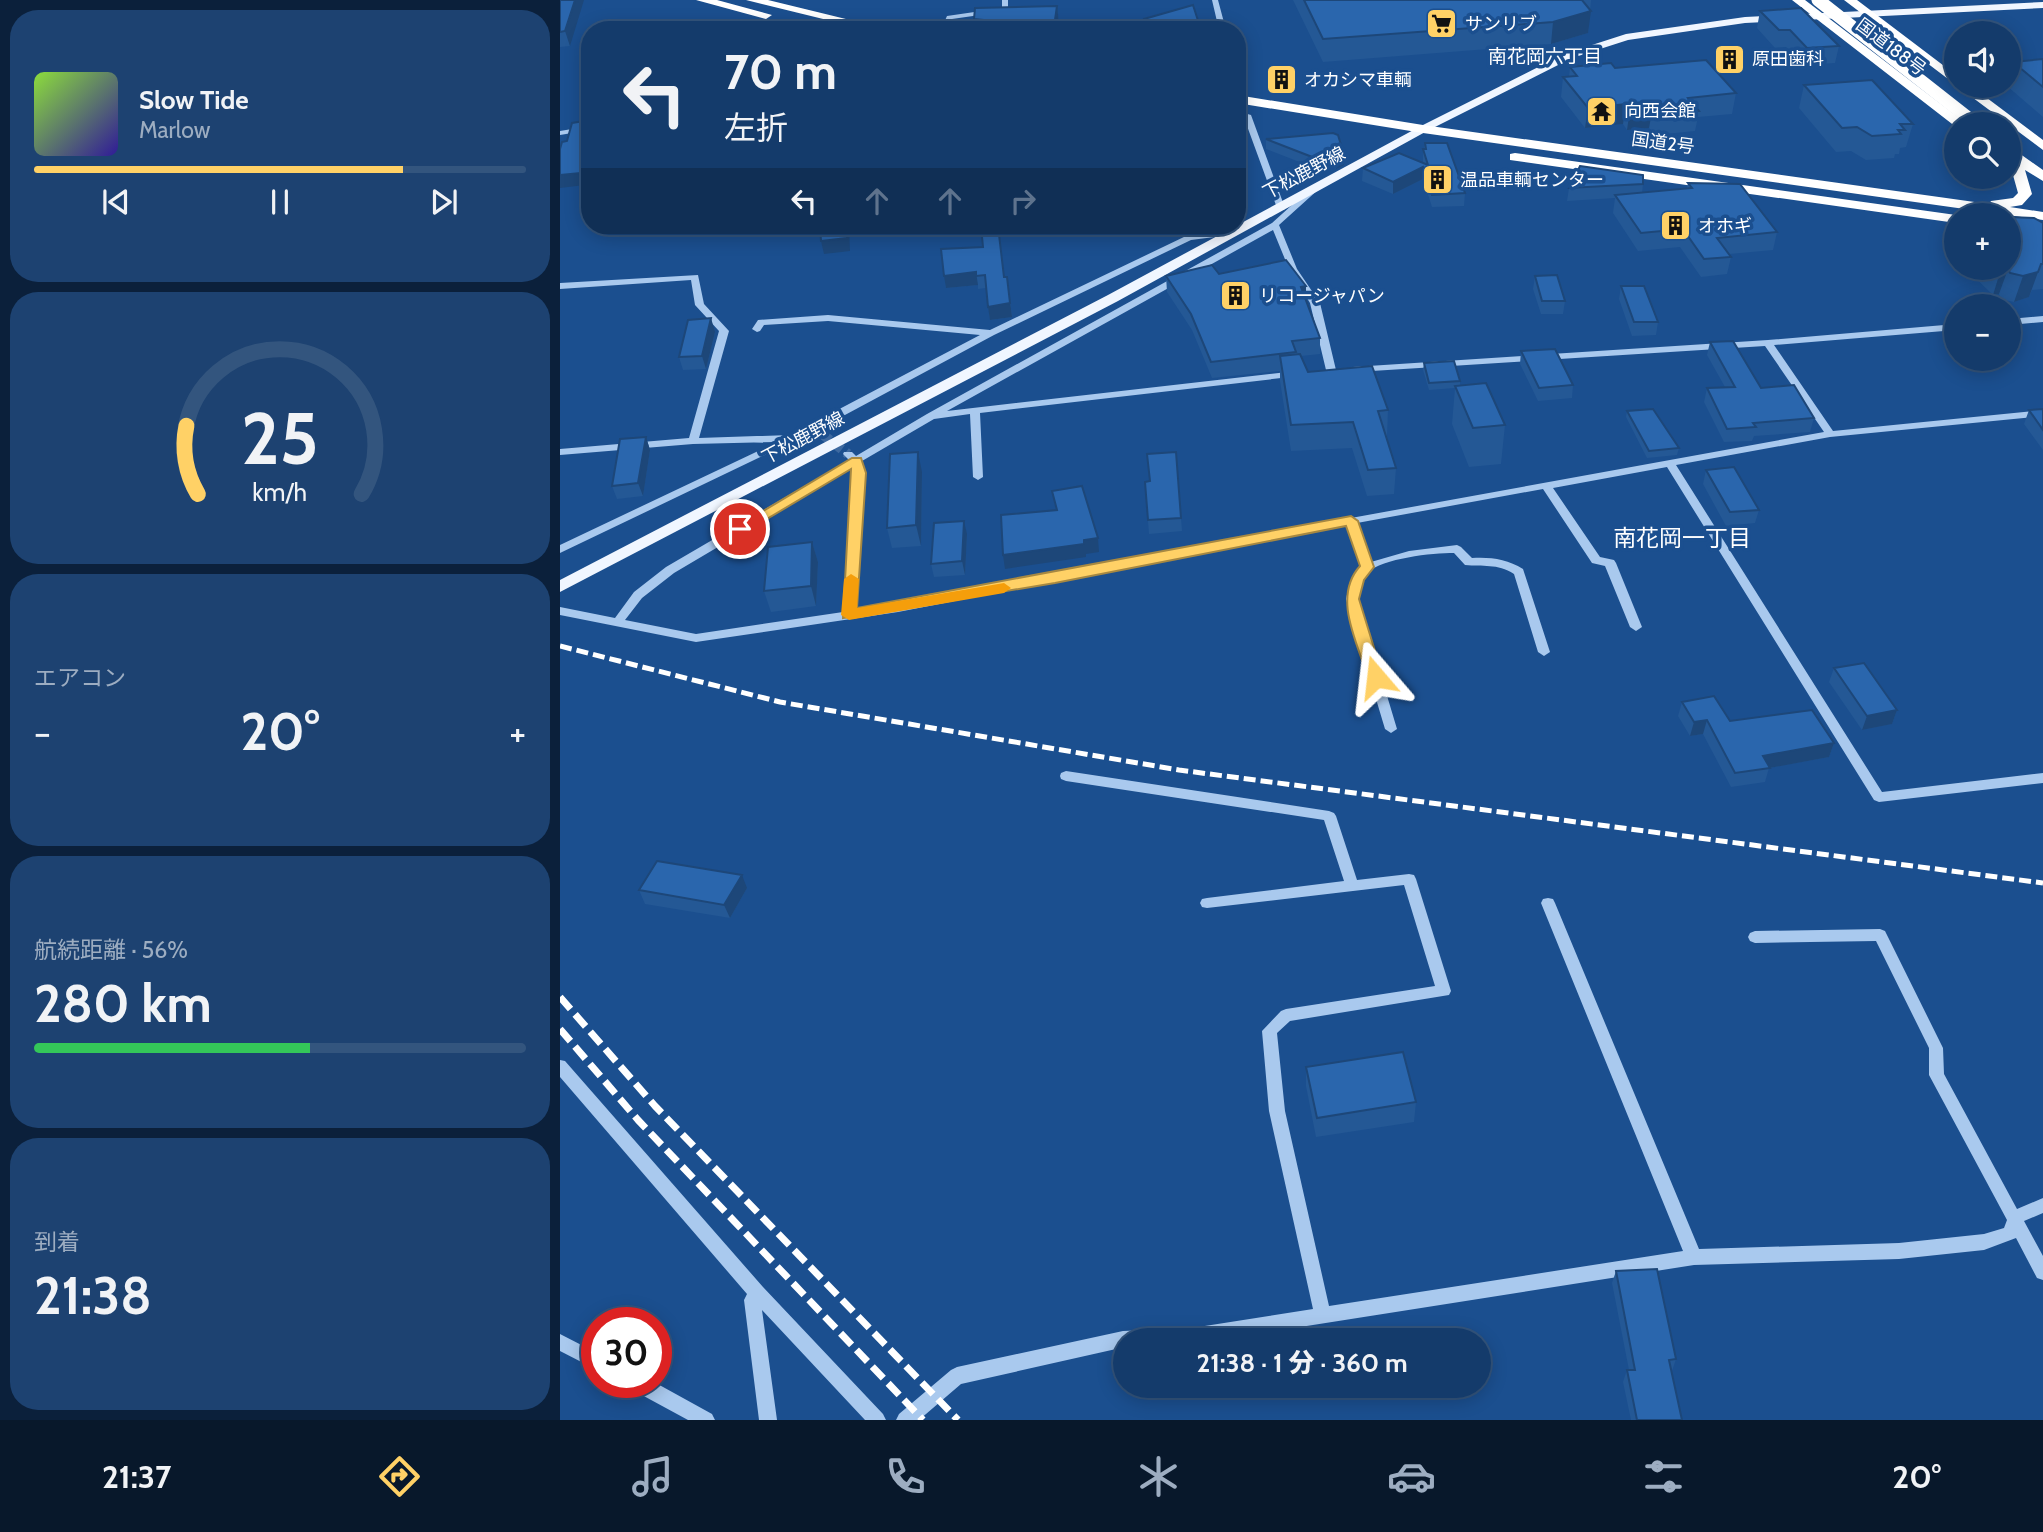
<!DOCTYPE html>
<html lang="ja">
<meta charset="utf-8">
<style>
:root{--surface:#143b6b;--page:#1d4271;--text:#f1f3f6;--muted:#9dadc1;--line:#33557e;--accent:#ffd166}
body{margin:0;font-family:Cabin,"Noto Sans JP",sans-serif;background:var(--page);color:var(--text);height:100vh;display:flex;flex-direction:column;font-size:26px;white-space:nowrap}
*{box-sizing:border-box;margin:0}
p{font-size:23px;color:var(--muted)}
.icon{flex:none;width:38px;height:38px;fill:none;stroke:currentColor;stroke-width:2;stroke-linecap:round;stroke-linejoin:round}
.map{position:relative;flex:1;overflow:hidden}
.panel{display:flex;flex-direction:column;gap:10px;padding:10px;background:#0b203b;width:560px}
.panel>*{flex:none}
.guide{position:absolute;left:21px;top:21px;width:665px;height:214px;border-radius:28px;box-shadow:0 4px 18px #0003,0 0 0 2px var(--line);background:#143b6b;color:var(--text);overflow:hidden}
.buttons{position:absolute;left:1384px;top:21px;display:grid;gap:14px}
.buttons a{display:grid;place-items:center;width:77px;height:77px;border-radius:50%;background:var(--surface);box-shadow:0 4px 18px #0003,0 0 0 2px var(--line);font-size:35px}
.speed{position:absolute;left:21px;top:1307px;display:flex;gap:14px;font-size:35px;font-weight:700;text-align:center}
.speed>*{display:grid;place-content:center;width:91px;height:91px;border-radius:50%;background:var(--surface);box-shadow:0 4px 18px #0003,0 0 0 2px var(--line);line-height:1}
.speed .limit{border:10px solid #d22;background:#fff;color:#111}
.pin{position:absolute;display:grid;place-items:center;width:60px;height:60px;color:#fff;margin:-30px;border:4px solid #fff;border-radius:50%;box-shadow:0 2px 7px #0007}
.me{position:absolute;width:77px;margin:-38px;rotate:343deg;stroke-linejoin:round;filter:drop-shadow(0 0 5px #0008)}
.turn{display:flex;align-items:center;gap:24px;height:147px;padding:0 28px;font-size:32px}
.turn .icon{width:91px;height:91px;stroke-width:2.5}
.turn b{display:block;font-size:49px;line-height:60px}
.lanes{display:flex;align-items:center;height:66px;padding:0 28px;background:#0003;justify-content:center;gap:35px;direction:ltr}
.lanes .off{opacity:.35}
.big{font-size:52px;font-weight:800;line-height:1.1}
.panel .widget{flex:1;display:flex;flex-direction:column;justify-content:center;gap:10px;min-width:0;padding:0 24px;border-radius:28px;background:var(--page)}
.panel .dial{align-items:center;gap:0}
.dial svg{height:182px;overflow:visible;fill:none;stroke:var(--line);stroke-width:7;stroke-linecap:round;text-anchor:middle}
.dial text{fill:var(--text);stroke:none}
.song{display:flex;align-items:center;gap:21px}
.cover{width:84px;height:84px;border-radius:10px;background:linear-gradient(135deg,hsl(90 70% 55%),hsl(250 70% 35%))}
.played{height:7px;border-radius:4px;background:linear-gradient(90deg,var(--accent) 75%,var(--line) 75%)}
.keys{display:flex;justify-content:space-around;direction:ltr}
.heat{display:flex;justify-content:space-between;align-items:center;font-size:38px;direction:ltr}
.charge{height:10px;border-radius:5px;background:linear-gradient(90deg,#34c759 56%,var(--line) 0)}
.trip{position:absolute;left:553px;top:1328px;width:378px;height:70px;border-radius:35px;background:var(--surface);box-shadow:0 4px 18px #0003,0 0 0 2px var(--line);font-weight:800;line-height:70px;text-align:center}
.dock{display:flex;height:112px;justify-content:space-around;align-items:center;background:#08182b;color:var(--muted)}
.dock .icon{width:49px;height:49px}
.dock .current{color:var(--accent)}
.dock b{font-size:32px;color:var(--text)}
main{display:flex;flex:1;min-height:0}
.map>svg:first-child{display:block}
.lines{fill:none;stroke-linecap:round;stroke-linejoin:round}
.minor-tunnel{stroke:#3d69a0;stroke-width:10;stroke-dasharray:10 5;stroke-linecap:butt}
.minor{fill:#a9c9ee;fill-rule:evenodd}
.major{fill:#f0f6ff;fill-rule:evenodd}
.highway{fill:#fff;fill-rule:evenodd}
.rail-far1{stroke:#fff;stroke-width:5;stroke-dasharray:12 5;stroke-linecap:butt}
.rail{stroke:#fff;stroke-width:7;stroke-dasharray:16 7;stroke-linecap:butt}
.highway-bridge{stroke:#fff;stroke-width:13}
.wall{fill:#245895}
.shaded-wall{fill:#1d4779}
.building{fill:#2a66ad;stroke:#1d4779;stroke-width:2}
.route{fill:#ffd166;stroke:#a68842;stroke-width:2}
.slow{fill:#f59e0b}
.labels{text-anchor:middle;stroke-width:7;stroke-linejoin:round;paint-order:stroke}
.far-poi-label{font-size:18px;fill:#fff;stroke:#1b4f8f;text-anchor:start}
.far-street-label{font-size:18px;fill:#fff;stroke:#1b4f8f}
.far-neighbourhood-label{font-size:19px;fill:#fff;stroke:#1b4f8f}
.neighbourhood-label{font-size:23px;fill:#fff;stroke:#1b4f8f}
</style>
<main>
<section class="panel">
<div class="widget">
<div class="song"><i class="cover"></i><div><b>Slow Tide</b><p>Marlow</p></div></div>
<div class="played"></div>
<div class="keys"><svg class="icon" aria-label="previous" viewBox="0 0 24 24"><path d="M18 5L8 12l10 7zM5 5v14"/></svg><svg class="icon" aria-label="pause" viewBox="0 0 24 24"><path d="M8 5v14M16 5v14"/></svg><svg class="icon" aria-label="next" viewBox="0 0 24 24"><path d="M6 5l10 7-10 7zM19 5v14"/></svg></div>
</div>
<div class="widget dial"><svg viewBox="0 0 100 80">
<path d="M14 69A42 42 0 1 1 86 69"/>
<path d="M14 69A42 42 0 0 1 9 39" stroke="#ffd166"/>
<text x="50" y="56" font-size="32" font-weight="700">25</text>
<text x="50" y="72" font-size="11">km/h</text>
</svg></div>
<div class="widget"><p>エアコン</p>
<div class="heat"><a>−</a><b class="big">20°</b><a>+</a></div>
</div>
<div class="widget"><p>航続距離 · 56%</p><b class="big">280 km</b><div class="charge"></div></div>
<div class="widget"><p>到着</p><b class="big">21:38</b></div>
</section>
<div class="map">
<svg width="1483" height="1420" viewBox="0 0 1483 1420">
<rect width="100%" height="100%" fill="#1b4f8f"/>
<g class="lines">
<path class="minor-tunnel" d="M262,434L288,454"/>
<path class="minor" d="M442,0H448V11L392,19C389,29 386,30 376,30L383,25L387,16L442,8Z
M652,0H658L666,30H659Z
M677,81L681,83L686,102L679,100Z
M684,113L691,115L725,208L724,210L717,208L683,115Z
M30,126V130L0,135V131Z
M753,186L760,188L719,225L737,269L760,303L776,370L774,372H768L766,370L750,303L729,269L713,230L387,411L736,371L739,372V376L420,413L423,477L418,480L413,477L410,414L374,419L302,461L304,473L295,611L338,604L791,518L1264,432L1205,346L796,372L791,369L793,367L1208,340L1396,324V330L1214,345L1273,431L1483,410V416L1270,437L1116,465L1322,792L1483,773V783L1319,802L1314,800L1107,467L993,488L1040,557L1054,560L1056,563L1082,627L1076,631L1070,627L1045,566L1032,563L983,489L797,523L811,562L849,551L897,545L901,547L912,558C931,557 947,559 963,569L990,652L984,656L978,652L954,574C937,563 923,567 905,565L894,553C872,553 823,558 807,573C800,580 799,590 798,599L837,729L831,733L825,729L786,599L790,582L801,566L787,525L338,612L136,642L0,615V607L55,618L74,592L106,567L289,460L283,454L284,452H292L296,456L367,414L712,223ZM293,467L283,612L136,634L65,620L82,598L114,573Z
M675,229L679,232L678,234L631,240L434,335L257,430L0,553V545L217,442L133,444L0,455V449L129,438L159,331L135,305L131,280L0,289V283L138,275L144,304L169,331L139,438L230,435L420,335L268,321L204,325L200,331L197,332L192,329L198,320L268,315L430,330L626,236Z
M1483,316V322L1449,325V319Z
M506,771L769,811L774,813L776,816L797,880L849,874L854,875L856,879L891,991L889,995L730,1021L717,1033L725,1111L769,1306L1123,1251L981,903L983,899L988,898L993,899L995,903L1139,1249L1339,1243L1424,1234L1444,1228L1447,1220L1369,1075V1048L1316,941L1195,943L1190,941L1188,937L1190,933L1195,931L1320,929L1325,931L1383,1048L1384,1074L1457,1209L1483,1198V1213L1464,1221L1483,1256V1280L1477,1278L1456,1238L1424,1250L1339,1259L1134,1265L657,1340H565V1347L401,1384L359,1420H336L339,1414L391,1370L397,1367L563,1331L632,1328L753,1309L709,1111L702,1031L721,1011L726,1009L875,986L844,885L647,908L642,907L640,903L642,899L647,898L784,881L764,820L506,781L501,779L500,776L501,773Z
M0,1060L5,1061L203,1287L323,1414L326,1420H305L202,1310L217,1420H199L184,1300L187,1294L0,1077Z
M0,1334L37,1353V1370L0,1351Z
M67,1382H94L152,1414L155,1420H128L69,1388Z"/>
<path class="major" d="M1483,2V8L1185,23L1068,40L1012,58L867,131L558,301L0,592V580L548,295L859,127L1004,54L1066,34L1185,17Z"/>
<path class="highway" d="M136,0H157L212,15L206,19Z
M186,0H208L331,30H308Z
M1232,0H1245L1407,124H1396V127Z
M1284,0H1297L1396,75V85Z
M1397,86H1411L1483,140V150Z
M677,95L863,125L1429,204L1431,201L1453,198L1458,193L1451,168L1458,164L1449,157V146L1483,170V181L1465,170L1472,194L1462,205L1450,207L1483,212V220L863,133L677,103Z
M955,153L1396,215H1398L1396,223L950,160V154Z"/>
<path class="rail-far1" d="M0,646L220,702L619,770L1483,883"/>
<path class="rail" d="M0,997L95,1106L398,1420
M0,1029L78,1120L363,1420"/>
<path class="highway-bridge" d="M1258,0L1416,124"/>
</g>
<path class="wall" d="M0,0L10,46L0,47Z
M733,0H1031L1028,33L991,44L763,62Z
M497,6L499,23L498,30H416L414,19Z
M1200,11L1279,46L1275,63L1243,65L1226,47L1215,48L1197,28Z
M1483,59V117L1447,86H1449V74L1453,62Z
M1010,67L1055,68L1176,93L1172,114L1138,117L1135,131L1095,135L1089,128L1067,130L1063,124L1025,128L1001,97L1003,77H1009Z
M1244,85L1353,124L1346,147L1340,148L1339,154H1335L1334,158L1306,160L1291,151L1276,152L1239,108Z
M706,139L784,155V165L776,169L767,165L760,170L706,149Z
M865,143L905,193L904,206L872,207L863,179L833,194L802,181L803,168L863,163V149H864Z
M1128,183L1217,232L1213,250L1169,254L1171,257L1167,274L1141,277L1120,247L1078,251L1053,213L1055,198L1007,201L1009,188L1083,184L1082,193L1127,188Z
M1396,223V260L1393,256L1396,246L1391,241Z
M1483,223V289L1472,290L1469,297L1454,302L1441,299L1439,294L1433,295L1405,268H1449Z
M381,249L444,277L449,290L452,317L430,320L426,288L418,289V285L386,288Z
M659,274L746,300L760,338V354L741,356L748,372L828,410L827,436H826L836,468L834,494L807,496L792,448L731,451L720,381V371L652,378L632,330L607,292L606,276Z
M975,276L1005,301L1003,314H981L973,289Z
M1061,286L1098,322L1096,335L1072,336L1059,299Z
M155,332L146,369L123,370L119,357Z
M1150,342L1201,388L1254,418L1250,432L1194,436L1192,441L1164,442L1144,402L1147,388L1165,387L1147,355Z
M961,351L1013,385L1012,398L978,401L960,364Z
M864,363L900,381V385L945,425L941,464L909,467L892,424L895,388L869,390L863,370Z
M1483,409V450L1464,424L1469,410Z
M1067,411L1119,448L1117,455L1087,458L1066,417Z
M86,437L90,450L83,496L57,499L52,486Z
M616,452L622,531L589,534L585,482L590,481Z
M1146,470L1199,510L1195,523L1166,526L1143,484Z
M362,472L361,546L332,548L327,528Z
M407,534L405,575L374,577L371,564Z
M252,542L258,562L256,606L211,612L204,591Z
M1274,668L1337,710L1332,724L1302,730L1269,682Z
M1122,702L1170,721L1274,743L1269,757L1209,768L1205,782L1171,787L1143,734L1130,736L1118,716Z
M187,888L170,918L85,904L79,890Z
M746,1067L856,1102L854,1122L756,1137L746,1086Z
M1056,1271L1116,1359L1112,1371L1122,1420H1071L1063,1382L1067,1370H1069L1052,1283Z"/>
<path class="shaded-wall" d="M15,0H24L10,46L5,31Z
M497,6L499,23L498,30H495Z
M1031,11L1028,33L991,44L993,22Z
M1066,104L1063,124L1025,128L1028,108Z
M1093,107L1089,128L1067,130L1070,109Z
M30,146V172L25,185L0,188V175Z
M767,155V165L760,170V160Z
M784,155V165L776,169V159Z
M863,167V179L833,194V182Z
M286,226H289L290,251L264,254L261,241Z
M1481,264L1469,297L1454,302L1463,276Z
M1441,269H1448L1439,294L1433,295Z
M416,272L418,285L386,288L384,276Z
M447,277L452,317L430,320L428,307Z
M746,286V302L741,287Z
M151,318L155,332L146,369L142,356Z
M86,437L90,450L83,496L78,483Z
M358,452L362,472L361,546L356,525Z
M404,521L407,534L405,575L402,561Z
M538,538L539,552L526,554V557L445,569L443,555Z
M252,542L258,562L256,606L251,586Z
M1337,710L1332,724L1302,730L1307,716Z
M1147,720L1143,734L1130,736L1134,722Z
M1274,743L1269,757L1199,770L1203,756Z
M182,875L187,888L170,918L164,905Z"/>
<path class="building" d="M0,0H15L5,31L0,32Z
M744,0H1022L1031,11L993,22L763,39Z
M633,5L641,30H586L584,19Z
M497,6L494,27L414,19L415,8Z
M1241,8L1279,46L1247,48L1230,30H1219L1200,11Z
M1483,59V87L1453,62Z
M1146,60L1176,93L1128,98L1139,111L1098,114L1093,107L1070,109L1066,104L1028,108L1003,77L1017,76L1010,67L1051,63L1055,68Z
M1312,80L1353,124H1340L1345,130H1338L1341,134L1312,136L1297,127L1282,128L1244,85Z
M30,120V146L21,173L0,175V149L2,142L7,141L12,123Z
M773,133L778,135L784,155L776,159L767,155L760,160L706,139Z
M865,143H887L905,193L872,195L863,167L833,182L803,168L839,153L868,165L863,149H866Z
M1020,166L1083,175V184L1009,188Z
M1128,183L1180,184L1217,232L1157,238L1171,257L1144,259L1123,229L1081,233L1055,195L1132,188Z
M1449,217L1474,218L1483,223V264H1481L1478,272L1463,276L1450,273L1448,269H1441L1440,268H1449Z
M260,226H286L287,238L261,241Z
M421,226H438L444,277H447L450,303L428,307L425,275L416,276V272L384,276L381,249L423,247Z
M726,260L746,286L741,287L760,338L732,341L736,352L651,362L631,314L606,276L652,265L659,274Z
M997,275L1005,301H982L975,276Z
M1061,286H1084L1098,322H1074Z
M151,318L142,356L119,357L128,320Z
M1173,341L1201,388L1234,385L1254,418L1193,423L1196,427L1167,429L1147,388L1175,387L1150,342Z
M995,349L1013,385L979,388L961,351Z
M740,354L748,372L812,366L828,410L818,411L836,468L808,470L793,422L731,425L720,356Z
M894,361L900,381L869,383L864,363Z
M926,383L945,425L913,428L895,386Z
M1093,409L1119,448L1089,451L1067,411Z
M1483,409V430L1469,410Z
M86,437L78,483L52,486L60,439Z
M358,452L356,525L327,528L330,454Z
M616,452L621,518L588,520L585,482L590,481L587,454Z
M1174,467L1199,510L1170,512L1146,470Z
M522,486L538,538L524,540V544L443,555L441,515L497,510L492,491Z
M404,521L402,561L371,564L374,523Z
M252,542L251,586L204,591L208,547Z
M1304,663L1337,710L1307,716L1274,668Z
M1154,696L1170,721L1252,710L1274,743L1203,756L1210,768L1175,773L1147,720L1134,722L1122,702Z
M97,861L182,875L164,905L79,890Z
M843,1052L856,1102L757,1118L746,1067Z
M1097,1269L1116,1359L1109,1360L1122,1420H1077L1067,1370H1075L1056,1271Z"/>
<path class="route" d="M292,458H301L306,473L297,608L791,516L798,521L814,567L804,580L799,599L823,677L816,682L808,677C797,642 772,597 800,566L786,526L495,583L283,618L291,469L185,532L180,533L173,529Z"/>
<path class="slow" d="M291,574L299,579L297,608L444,583L451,588L444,593L289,620L281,615L284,579Z"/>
<defs>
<symbol id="supermarket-square" viewBox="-11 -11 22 22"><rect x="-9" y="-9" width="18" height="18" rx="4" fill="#ffd166" stroke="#1b4f8f"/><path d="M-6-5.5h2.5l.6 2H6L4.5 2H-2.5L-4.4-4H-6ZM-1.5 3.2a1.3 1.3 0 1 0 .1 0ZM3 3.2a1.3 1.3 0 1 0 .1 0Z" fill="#111"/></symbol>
<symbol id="building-square" viewBox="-11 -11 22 22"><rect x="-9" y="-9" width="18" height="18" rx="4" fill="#ffd166" stroke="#1b4f8f"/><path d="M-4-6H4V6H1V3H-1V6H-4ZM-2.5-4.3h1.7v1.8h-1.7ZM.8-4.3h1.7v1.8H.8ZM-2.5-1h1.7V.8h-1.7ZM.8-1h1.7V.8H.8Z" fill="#111"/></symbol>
<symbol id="temple-square" viewBox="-11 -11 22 22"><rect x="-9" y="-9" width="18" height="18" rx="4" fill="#ffd166" stroke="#1b4f8f"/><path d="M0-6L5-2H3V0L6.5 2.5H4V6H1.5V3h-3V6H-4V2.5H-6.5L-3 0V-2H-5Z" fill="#111"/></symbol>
</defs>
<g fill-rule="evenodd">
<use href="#supermarket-square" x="864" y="6" width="35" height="35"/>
<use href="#building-square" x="1152" y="42" width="35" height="35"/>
<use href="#building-square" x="704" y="62" width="35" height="35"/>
<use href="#temple-square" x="1024" y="94" width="35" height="35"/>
<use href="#building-square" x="860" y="162" width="35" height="35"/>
<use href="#building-square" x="1098" y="208" width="35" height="35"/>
<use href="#building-square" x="658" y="278" width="35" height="35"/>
</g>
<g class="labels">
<g class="far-poi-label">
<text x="905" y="30">サンリブ</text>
<text x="1192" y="65">原田歯科</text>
<text x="744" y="86">オカシマ車輌</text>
<text x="1064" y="117">向西会館</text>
<text x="900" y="186">温品車輌センター</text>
<text x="1138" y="232">オホギ</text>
<text x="699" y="302">リコージャパン</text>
</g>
<g class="far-street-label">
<text transform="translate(1331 47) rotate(37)" y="6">国道188号</text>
<text transform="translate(1103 143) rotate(8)" y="6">国道2号</text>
<text transform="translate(744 173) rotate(-28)" y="6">下松鹿野線</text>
<text transform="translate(243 438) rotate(-28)" y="6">下松鹿野線</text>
</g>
<g class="far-neighbourhood-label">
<text x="985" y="63">南花岡六丁目</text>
</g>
<g class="neighbourhood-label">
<text x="1122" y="546">南花岡一丁目</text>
</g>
</g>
</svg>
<div class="buttons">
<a><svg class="icon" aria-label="sound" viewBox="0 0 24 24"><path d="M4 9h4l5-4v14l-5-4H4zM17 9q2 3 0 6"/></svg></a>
<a><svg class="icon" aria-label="search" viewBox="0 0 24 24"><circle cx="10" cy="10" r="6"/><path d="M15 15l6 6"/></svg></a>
<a>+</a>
<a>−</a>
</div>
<div class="speed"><div class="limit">30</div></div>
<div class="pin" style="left:180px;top:529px;background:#d93025"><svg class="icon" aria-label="arrive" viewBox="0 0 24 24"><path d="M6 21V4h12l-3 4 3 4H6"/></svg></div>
<svg class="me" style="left:816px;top:677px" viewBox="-20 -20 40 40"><path d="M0-17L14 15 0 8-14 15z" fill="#ffd166" stroke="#fff" stroke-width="4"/></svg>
<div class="trip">21:38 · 1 分 · 360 m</div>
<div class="guide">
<div class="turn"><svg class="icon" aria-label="left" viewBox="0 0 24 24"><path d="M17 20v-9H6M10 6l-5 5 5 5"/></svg><div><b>70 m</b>左折</div></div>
<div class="lanes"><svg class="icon" aria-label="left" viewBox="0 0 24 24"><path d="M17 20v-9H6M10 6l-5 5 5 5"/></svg><svg class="icon off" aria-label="ahead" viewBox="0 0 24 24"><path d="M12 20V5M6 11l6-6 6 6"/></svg><svg class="icon off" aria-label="ahead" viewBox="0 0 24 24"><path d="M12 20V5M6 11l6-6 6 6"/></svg><svg class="icon off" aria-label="right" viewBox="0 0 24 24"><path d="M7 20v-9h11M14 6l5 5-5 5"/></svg></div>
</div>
</div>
</main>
<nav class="dock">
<b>21:37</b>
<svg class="icon current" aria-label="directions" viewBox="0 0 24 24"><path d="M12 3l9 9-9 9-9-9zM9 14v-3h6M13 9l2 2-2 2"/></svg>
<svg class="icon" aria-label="music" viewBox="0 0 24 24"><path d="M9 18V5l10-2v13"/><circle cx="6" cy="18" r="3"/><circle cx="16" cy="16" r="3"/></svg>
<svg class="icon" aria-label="phone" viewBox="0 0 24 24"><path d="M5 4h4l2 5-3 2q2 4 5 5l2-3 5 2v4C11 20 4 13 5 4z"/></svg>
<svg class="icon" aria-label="climate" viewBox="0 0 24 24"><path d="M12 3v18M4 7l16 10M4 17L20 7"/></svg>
<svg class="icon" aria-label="car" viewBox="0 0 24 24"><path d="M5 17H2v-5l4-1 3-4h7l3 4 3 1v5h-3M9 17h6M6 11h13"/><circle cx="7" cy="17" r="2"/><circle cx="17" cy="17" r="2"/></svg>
<svg class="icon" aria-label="filters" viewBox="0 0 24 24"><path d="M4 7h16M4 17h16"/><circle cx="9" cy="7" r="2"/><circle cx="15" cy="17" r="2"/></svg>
<b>20°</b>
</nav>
